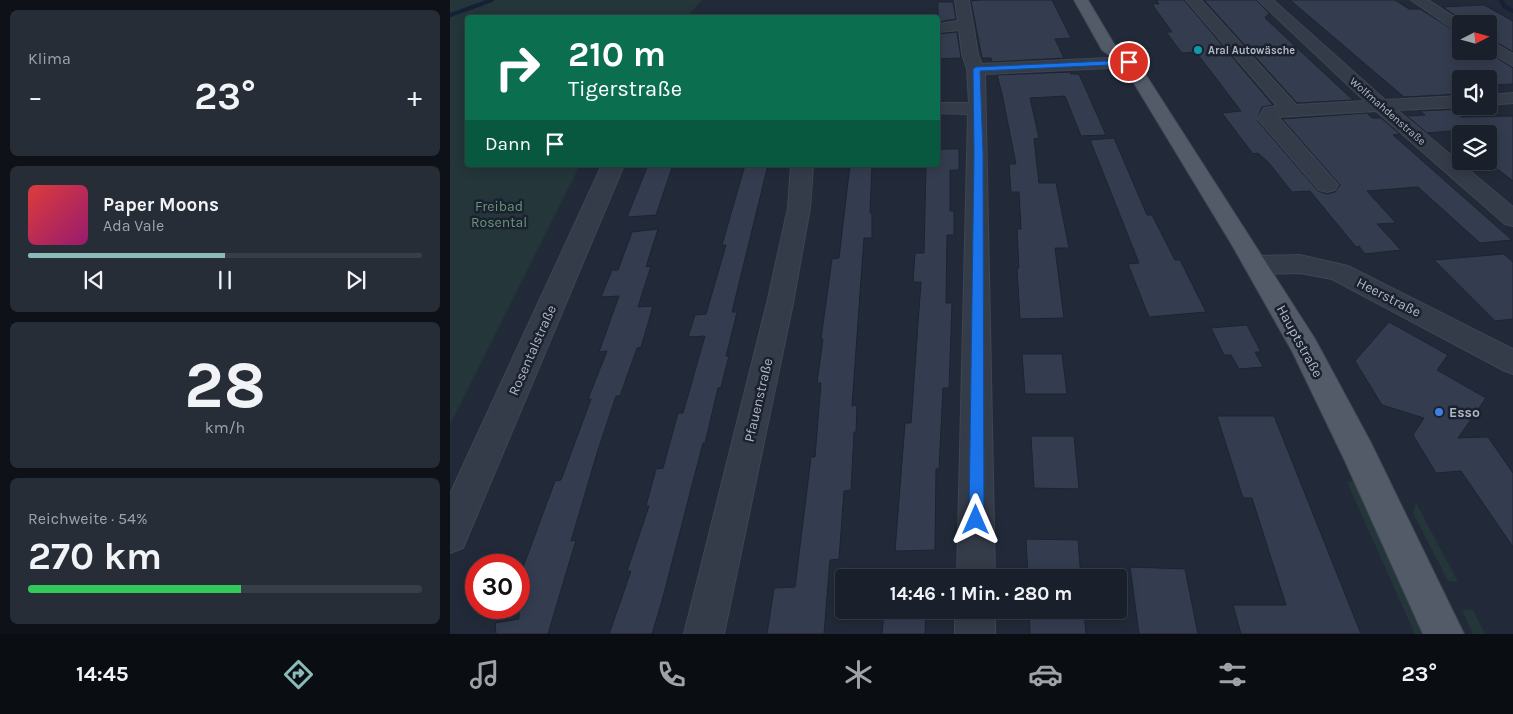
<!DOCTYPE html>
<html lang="de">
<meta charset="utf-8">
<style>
:root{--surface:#1a202b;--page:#272d37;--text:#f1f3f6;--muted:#9fa3a9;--line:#383e47;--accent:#8bbbb9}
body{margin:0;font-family:Karla,sans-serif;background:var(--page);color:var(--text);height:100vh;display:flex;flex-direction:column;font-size:19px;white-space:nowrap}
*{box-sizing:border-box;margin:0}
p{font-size:16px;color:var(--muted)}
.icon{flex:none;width:28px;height:28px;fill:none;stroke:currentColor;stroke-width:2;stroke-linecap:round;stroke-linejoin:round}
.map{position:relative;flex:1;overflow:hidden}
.side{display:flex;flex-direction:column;gap:10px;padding:10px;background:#0e1218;width:450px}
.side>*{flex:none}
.guide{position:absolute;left:15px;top:15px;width:475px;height:152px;border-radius:5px;box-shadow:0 2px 12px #0003,0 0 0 1px var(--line);background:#0b6e4f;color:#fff;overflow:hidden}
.needle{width:32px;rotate:84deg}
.fabs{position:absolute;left:1002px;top:15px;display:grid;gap:10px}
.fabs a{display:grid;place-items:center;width:45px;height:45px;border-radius:5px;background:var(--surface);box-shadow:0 2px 12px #0003,0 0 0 1px var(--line);font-size:25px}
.speed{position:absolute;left:15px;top:554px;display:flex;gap:10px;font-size:25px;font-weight:700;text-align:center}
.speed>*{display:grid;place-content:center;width:65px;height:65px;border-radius:50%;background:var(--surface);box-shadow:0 2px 12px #0003,0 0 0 1px var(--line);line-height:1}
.speed .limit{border:8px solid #d22;background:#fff;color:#111}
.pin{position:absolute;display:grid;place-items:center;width:42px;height:42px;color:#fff;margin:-21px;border:2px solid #fff;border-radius:50%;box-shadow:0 1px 5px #0007}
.me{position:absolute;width:55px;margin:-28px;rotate:0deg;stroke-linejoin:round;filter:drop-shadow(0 0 4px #0008)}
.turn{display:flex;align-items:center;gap:18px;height:105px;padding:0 20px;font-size:22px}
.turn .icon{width:65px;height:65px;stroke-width:2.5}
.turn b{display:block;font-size:35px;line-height:42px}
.then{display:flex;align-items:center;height:48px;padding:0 20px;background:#0003;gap:10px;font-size:19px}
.big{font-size:38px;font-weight:700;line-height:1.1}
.side .card{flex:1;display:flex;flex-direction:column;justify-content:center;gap:8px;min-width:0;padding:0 18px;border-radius:8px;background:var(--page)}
.side .dial{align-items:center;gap:0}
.dial b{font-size:65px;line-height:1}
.song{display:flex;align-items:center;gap:15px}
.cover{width:60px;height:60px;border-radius:8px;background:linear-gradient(135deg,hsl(0 70% 55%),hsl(320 70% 35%))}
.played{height:5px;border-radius:2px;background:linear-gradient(90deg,var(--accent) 50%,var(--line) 50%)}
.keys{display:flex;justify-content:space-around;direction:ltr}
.heat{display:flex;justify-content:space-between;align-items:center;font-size:28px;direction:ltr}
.charge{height:8px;border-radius:4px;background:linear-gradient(90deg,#34c759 54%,var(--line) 0)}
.trip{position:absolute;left:385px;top:569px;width:292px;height:50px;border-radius:5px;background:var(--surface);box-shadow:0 2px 12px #0003,0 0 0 1px var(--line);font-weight:700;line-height:50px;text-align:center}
.menu{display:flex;height:80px;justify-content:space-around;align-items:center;background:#0a0d11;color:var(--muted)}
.menu .icon{width:35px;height:35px}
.menu .on{color:var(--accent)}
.menu b{font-size:22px;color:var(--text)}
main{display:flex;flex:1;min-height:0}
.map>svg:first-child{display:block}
.green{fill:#24363a}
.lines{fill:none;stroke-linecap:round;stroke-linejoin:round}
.stream{stroke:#162036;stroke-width:4}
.building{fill:#343d50;stroke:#1d2330}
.minor-casing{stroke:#3f4552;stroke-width:2}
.major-casing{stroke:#3f4552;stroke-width:2}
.minor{fill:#353c49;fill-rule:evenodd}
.major{fill:#535b69;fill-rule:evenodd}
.route{fill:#1a73e8;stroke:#114b97}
.culture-dot{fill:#0f9aa8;stroke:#1b212e;stroke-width:2}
.shop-dot{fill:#3f7fe0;stroke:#1b212e;stroke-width:2}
.labels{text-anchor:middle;stroke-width:5;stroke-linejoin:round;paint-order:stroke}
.far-poi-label{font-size:11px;font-weight:bold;fill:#b0b7c5;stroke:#1b212e;text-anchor:start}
.far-street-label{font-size:11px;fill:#b0b7c5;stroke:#1b212e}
.park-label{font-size:14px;fill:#689676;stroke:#1b212e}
.street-label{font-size:14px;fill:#b0b7c5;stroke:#1b212e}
.poi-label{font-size:14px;font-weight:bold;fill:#b0b7c5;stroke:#1b212e;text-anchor:start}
</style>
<main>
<section class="side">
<div class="card"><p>Klima</p>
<div class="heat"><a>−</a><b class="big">23°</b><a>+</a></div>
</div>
<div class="card">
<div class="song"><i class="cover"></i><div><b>Paper Moons</b><p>Ada Vale</p></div></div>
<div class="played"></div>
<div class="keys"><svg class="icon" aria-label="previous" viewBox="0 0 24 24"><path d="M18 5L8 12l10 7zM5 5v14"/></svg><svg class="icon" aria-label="pause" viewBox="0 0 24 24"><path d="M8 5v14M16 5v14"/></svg><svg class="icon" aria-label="next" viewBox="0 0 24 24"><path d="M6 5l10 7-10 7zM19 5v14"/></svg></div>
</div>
<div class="card dial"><b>28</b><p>km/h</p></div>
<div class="card"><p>Reichweite · 54%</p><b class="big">270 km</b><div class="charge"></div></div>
</section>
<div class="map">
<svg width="1063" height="634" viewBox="0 0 1063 634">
<rect width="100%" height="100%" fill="#222a39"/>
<path class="green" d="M0,0H252L237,17L18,18V165H130L0,425Z
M905,481L976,634H965L897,482Z
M966,503L1008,582L998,581L963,513Z
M1012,610H1023L1035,634H1023Z"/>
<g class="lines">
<path class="stream" d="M1051,0L1054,6L1063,11
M0,15L42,0"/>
</g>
<path class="building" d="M529,0H602L621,38L605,39L614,58L542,62L541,58H532L521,1Z
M706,0H734L823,105L812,107L807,120L868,191L877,194L885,192L890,185L832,119L917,113L922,118H931L950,134L943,135L1062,240L1030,243L968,187L917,191L946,223L927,224L951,250L915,254L909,246L906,247L860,191L842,192L819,163L808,153L803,154L772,113L791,111L746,52L732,53L716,32H722L702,4H709Z
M754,0H806L819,13L815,18L903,100L847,103Z
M840,0H945L959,9H970L1011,35V51H1036L1063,68V84L1045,85L1039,79H1011V94L954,97Z
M488,2H503L506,19L488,22Z
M1034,5L1063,21V52L1039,38V24H1017L993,7Z
M507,32L511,58L488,59V34Z
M620,72L621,74H629L656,135L631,136L615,96L580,98L589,138L584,139L589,183H606L619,248H605L614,318L570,319L567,268H569L567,229H571L569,192H561L559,164H566L552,94L547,75Z
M1011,109V117L1063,116V181L1037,161L1039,134H1011V140L1001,131L977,133L957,116L975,115L970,111Z
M664,138L697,215H702L725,260H730L756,312L699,317L678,264L689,263L640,140Z
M488,149H509V170H500V211H504V235H497L496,303H502L499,388H493L489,469H486L485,550L445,551L455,423H461L471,282H463L465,253H474L476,165H488Z
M198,165H223L206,215L177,217Z
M295,165H318L282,312H287L276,356H279L271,387L268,388L255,443H253L212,601L202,634H159L181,571H177L199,506H196L206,469L213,468L228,413H233L255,336L238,337L245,315L256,314L276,245H272Z
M400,165H422L420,213H422V238H414L402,406L407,405L406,432H404L401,490L394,491L389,559L380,560L374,634H317L324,588L345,587L361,457H365L371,383H367L373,339H371L382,259L389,258Z
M208,229L196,267L201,266L188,307L203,306L191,347L187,348L170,396H166L148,450L121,541L126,540L98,634H46L45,623L69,619V578L105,481L111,480L141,399H138L157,351L149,352L169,296L151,297L162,270H168L182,232Z
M1054,254L1063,262V319L1045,321L984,260Z
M939,322L998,355L987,370L1036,398L1008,438L1038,437L1063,473V547L1011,471L986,473L963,435L974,418L932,405L905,361Z
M797,325L811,352H805L813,367L789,369L781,355H774L761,328Z
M572,354H612L617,394H575Z
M767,416H824L911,634H791L783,605H836L802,498H793Z
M581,436H624L629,489L584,488Z
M576,539L628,540L631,578H578Z
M680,567L735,569L748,634H689Z
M434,610H476L475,634H432Z
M579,610H634L636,634H580Z"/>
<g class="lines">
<defs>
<path id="minor" d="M505,0H519L528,54L532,64L679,57L685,58L687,62L685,66L679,67L535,74L545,578H507L518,114L488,113V103H519L517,69L512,54L509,30L488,32V24L508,21Z
M736,0H751L846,105L915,101L808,0H823L935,100L1011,96V107L947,110L1063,207V226L1055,224L926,111L828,117L888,185L885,190L877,192L869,190L808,119L814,108L827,106Z
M961,0H978L1015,24H1011V33L1006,31Z
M1039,40L1063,54V66L1038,51Z
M1063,93V103L1039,105V95Z
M152,165H174L13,548L0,553V494Z
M341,165H363L360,208L343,303L274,634H234L317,303L338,208Z
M850,255L898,266L1063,349V374L1053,370L882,279L850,273L806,274L797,271L793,265L797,259L806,256Z
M505,610H545V634H505Z"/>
<path id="major" d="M624,0H638L664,44L685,58L865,339L921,443L1014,634H973L895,461L842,351L782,245L673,65L652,50Z"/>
</defs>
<use href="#minor" class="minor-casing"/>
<use href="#major" class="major-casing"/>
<use href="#minor" class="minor"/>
<use href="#major" class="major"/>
</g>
<path class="route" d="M679,60L681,64L530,71L533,153L534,520L531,525L526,528L521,525L519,520L524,153L523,69L526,67Z"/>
<circle class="culture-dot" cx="748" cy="50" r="5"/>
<circle class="shop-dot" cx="989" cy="412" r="5"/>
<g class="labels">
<g class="far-poi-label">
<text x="758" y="54">Aral Autowäsche</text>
</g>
<g class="far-street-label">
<text transform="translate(938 111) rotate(41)" y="4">Wolfmahdenstraße</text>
</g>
<g class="park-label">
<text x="49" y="211">Freibad<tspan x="49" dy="16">Rosental</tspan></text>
</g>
<g class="street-label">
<text transform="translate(939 297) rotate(27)" y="5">Heerstraße</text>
<text transform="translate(850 341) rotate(61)" y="5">Hauptstraße</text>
<text transform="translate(82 350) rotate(-66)" y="5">Rosentalstraße</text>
<text transform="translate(308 400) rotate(-77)" y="5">Pfauenstraße</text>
</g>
<g class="poi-label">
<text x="999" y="417">Esso</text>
</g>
</g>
</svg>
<div class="fabs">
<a><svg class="needle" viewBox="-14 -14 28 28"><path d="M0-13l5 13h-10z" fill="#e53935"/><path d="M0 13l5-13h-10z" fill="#9fa3a9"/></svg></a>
<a><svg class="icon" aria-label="sound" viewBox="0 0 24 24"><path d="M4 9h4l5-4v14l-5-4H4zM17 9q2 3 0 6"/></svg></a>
<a><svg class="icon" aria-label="layers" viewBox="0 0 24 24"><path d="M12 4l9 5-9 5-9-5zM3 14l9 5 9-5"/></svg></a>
</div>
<div class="speed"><div class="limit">30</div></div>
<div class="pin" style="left:679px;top:62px;background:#d93025"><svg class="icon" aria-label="arrive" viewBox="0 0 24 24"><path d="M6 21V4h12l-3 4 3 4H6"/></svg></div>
<svg class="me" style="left:526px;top:520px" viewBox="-20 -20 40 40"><path d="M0-17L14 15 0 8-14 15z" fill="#1a73e8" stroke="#fff" stroke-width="4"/></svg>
<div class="trip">14:46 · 1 Min. · 280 m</div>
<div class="guide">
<div class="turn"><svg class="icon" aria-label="right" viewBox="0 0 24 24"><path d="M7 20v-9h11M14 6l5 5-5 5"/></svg><div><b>210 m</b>Tigerstraße</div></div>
<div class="then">Dann<svg class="icon" aria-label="arrive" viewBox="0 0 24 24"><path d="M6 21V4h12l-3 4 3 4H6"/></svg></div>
</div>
</div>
</main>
<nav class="menu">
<b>14:45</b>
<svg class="icon on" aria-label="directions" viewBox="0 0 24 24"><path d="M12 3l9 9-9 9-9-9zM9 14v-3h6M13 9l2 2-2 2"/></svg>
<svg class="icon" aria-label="music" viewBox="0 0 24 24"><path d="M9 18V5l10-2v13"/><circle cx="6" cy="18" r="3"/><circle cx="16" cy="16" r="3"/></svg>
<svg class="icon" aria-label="phone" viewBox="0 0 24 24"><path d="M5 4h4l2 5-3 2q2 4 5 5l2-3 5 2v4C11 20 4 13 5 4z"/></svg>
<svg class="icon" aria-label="climate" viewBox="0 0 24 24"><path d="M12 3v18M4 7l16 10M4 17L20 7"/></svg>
<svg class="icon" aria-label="car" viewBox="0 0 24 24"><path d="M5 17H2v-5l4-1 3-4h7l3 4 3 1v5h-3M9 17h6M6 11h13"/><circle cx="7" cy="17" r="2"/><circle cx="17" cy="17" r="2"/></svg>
<svg class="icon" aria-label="filters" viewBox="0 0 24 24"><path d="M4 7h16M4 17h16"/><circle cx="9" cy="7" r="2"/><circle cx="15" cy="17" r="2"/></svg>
<b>23°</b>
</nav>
